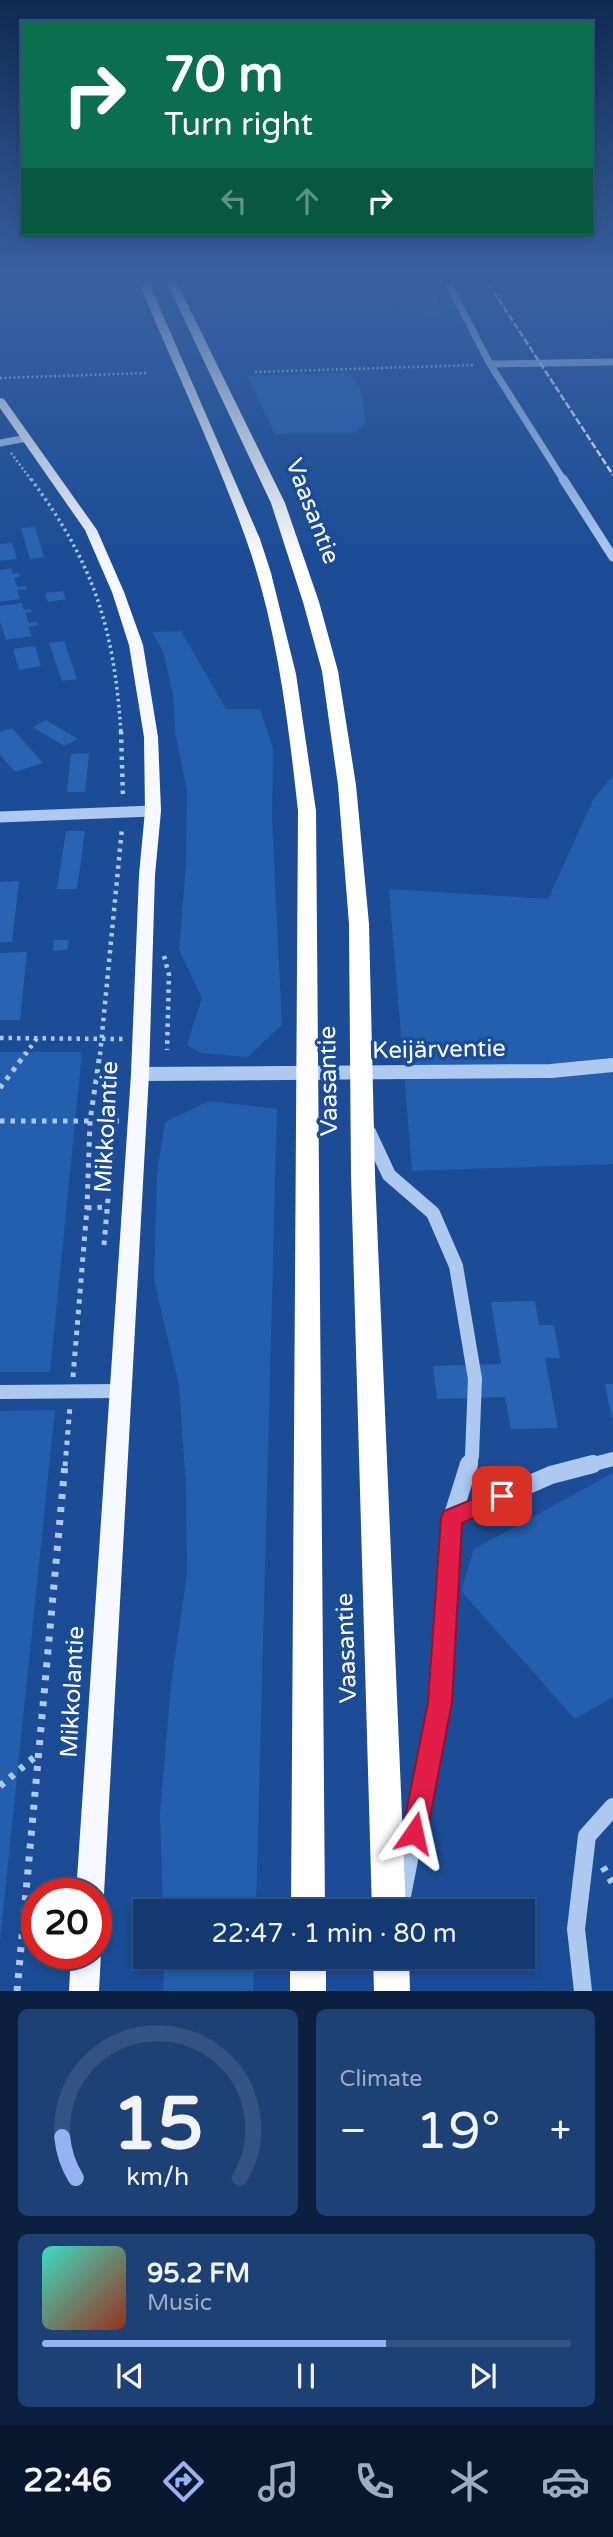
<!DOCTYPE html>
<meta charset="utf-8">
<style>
:root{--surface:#143970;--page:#1d4075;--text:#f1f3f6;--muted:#9dacc3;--line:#335383;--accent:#95b2f1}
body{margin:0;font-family:"Varela Round",sans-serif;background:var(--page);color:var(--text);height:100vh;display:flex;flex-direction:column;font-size:26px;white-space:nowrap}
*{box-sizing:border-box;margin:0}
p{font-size:23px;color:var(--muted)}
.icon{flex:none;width:38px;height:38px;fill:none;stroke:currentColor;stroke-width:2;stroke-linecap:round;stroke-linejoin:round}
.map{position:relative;height:1991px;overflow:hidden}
.panel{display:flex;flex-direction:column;gap:18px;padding:18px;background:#0b1f3e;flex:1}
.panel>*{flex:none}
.banner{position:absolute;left:21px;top:21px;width:572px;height:214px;border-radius:0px;box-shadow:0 4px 10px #0003,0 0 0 2px var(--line);background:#0b6e4f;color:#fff;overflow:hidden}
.speed{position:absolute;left:21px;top:1878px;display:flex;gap:14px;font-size:35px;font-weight:700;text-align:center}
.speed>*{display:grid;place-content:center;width:91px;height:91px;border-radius:50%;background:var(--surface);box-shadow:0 4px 10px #0003,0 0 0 2px var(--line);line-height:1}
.speed .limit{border:10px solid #d22;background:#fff;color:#111}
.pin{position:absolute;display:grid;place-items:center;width:60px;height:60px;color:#fff;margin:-30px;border-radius:14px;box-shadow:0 4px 10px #0006}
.me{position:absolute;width:77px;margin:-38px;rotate:11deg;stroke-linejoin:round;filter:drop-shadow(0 0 5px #0008)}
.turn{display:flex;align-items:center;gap:24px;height:147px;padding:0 28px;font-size:32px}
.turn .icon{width:91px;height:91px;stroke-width:2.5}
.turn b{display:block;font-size:49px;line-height:60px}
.lanes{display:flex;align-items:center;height:66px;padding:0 28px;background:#0003;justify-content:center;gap:35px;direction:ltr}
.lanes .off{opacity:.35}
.big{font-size:52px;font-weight:600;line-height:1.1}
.panel .card{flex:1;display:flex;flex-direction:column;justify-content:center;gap:10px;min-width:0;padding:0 24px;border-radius:10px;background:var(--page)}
.panel .dial{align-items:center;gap:0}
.dial svg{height:182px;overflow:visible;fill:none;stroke:var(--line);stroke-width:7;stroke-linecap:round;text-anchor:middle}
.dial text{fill:var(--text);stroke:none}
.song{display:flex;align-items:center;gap:21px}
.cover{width:84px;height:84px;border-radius:10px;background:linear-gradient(135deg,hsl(170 70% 55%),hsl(10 70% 35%))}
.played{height:7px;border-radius:4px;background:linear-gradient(90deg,var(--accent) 65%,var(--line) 65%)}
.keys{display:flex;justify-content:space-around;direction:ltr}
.heat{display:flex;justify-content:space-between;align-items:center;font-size:38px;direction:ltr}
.panel .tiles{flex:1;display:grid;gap:18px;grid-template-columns:1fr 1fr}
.card:last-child{grid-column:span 2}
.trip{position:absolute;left:133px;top:1899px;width:402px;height:70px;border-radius:0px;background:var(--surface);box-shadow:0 4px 10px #0003,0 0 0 2px var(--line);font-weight:600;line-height:70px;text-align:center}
.tabs{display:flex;height:112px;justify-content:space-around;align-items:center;background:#08172d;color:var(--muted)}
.tabs .icon{width:49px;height:49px}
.tabs .active{color:var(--accent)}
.tabs b{font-size:32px;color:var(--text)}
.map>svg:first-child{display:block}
.green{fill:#245eae}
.building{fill:#2a63b3}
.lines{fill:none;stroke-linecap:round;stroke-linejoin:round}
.path-far4{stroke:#adc9f0;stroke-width:2.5;stroke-dasharray:2 2.5;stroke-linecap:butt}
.path-far3{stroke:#adc9f0;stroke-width:3.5;stroke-dasharray:2.5 3.5;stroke-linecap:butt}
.path-far2{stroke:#adc9f0;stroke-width:4.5;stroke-dasharray:3.5 5;stroke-linecap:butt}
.path-far1{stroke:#adc9f0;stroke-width:5;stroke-dasharray:4.5 6;stroke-linecap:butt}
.path{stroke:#adc9f0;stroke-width:7;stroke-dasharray:5 8;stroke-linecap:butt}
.minor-far4{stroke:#adc9f0;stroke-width:7}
.minor-far3{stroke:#adc9f0;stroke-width:9}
.minor-far2{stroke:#adc9f0;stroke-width:11}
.minor-far1{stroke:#adc9f0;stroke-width:14}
.minor{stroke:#adc9f0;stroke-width:18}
.major{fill:#f6f9ff;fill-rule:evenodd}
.highway{fill:#fff;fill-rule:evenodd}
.rail{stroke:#fff;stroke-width:2.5;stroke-dasharray:7 2.5;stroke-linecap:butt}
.route{fill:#e11d48;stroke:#92132f;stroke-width:2}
.labels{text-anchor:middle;stroke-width:7;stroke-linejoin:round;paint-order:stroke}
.street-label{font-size:24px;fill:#fff;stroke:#1b4c95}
</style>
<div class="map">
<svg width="613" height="1991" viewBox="0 0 613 1991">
<rect width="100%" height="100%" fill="#1b4c95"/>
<path class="green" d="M373,283H432L442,313L340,309Z
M349,372C363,385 364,405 365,424L353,433L275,434L247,376Z
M181,631L226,709H260L273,748L272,819L282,1025L248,1057L201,1053L187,1045L202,998L179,950L186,863L187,791L175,732L173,694L163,651L152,632Z
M613,775V1164L412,1171L389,889L548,899L593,800Z
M0,1052H82L50,1372H0Z
M209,1101L277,1109L256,1911H163L160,1813L171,1684L187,1574L186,1486L179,1386L154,1280L157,1173L165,1122Z
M55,1410L0,1941V1411Z
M613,1473V1697L575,1719L461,1591L474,1549Z
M165,1957H254L253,1991H163Z"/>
<path class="building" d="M35,527L44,557L30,559L21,528Z
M12,543L17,559L0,561V544Z
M11,568L13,574L19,573L20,577L14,578L17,587L26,586L27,589L17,590L20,599L0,602V570Z
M63,591L66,599L48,602L45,593Z
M22,603L24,610L30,609L32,612L25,613L29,623L37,622L38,625L28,627L32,636L6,640L0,621V606Z
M64,641L77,679L62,681L49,643Z
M35,646L41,666L19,670L13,649Z
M46,720L78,739L64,746L33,727Z
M12,728L43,763L15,772L0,755V732Z
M89,753L85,792H67L71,754Z
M66,831H85L77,889H57Z
M19,881L12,942H0V882Z
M54,940H69L67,950L53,951Z
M27,952L20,1020H0V953Z
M535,1301L539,1325H554L560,1358H545L558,1428L511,1429L505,1397L437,1399L433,1366L501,1364L491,1302Z
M605,1384H613V1418H612Z"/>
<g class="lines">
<path class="path-far4" d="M255,372L475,365
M0,378L147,373
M11,453L32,481"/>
<path class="path-far3" d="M31,479C94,564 114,627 121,733"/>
<path class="path-far2" d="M121,731L123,798
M164,956L169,975L167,1050
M0,1038L124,1039
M25,1055L37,1038
M100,1055L122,828"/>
<path class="path-far1" d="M0,1088L26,1053
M0,1121H119
M87,1208L106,1207
M104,1245L112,1153
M73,1377L87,1208L90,1121L100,1053
M65,1466L70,1406"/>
<path class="path" d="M0,1786L37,1755
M603,1867L613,1884
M17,1991L65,1464"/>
<path class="minor-far4" d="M448,283L490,364
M0,443L27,438
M564,481L490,364L613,362"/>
<path class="minor-far3" d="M563,479L613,557"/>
<path class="minor-far2" d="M0,817L153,811"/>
<path class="minor-far1" d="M140,1074L551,1071L613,1065
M369,1132L389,1175L433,1213L456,1266L475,1379L472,1456L469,1466
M0,1392L120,1391
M586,1466L613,1459"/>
<path class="minor" d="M452,1518L551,1475L593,1464
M399,1911L440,1702L452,1518L469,1464
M583,1991L576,1929L587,1836L613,1807"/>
<path class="major" d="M0,398L4,399L97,530L124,592L143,645L158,737L161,811L155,875L149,1074L104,1894L100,1904L96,1906V1894H76L131,1074L139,875L145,811L144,737L129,645L112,592L85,530L0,408Z
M96,1943L101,1953L99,1991H69L71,1953H96Z"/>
<path class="highway" d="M139,283H149L260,539L271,573L296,674L316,811L325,1911H291L298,811C288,720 277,626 246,539C215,452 174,368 139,283Z
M167,283H177L285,503L319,602L338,671L356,785L369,924L375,1175L406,1911H372L351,1175L349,924L338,785L322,671L303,602L271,503Z
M290,1956H326V1991H290Z
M373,1956H409L410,1991H374Z"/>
<path class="rail" d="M488,283L613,475"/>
</g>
<linearGradient id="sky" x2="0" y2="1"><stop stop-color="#0f2a52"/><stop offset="0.5" stop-color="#3961a0"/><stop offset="1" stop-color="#3961a0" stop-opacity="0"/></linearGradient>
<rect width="613" height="561" fill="url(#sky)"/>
<path class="route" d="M502,1487L509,1489L512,1496L509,1503L462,1523L452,1702L427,1833L423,1842L414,1845L405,1842L402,1833L428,1702L441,1518L444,1511Z"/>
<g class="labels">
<g class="street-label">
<text transform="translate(313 511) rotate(69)" y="8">Vaasantie</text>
<text transform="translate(439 1049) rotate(-1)" y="8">Keijärventie</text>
<text transform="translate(328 1081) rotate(-91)" y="8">Vaasantie</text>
<text transform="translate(106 1127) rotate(-87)" y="8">Mikkolantie</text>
<text transform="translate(346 1648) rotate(-92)" y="8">Vaasantie</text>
<text transform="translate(72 1692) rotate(-87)" y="8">Mikkolantie</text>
</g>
</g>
</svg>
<div class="speed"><div class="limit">20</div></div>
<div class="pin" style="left:502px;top:1496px;background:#d93025"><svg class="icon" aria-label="arrive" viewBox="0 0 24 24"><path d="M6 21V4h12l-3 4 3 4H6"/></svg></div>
<svg class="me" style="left:414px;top:1833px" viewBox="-20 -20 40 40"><path d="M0-17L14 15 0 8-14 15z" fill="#e11d48" stroke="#fff" stroke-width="4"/></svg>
<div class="trip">22:47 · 1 min · 80 m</div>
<div class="banner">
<div class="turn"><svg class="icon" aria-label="right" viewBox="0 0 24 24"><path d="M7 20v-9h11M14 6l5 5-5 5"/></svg><div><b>70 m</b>Turn right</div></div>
<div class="lanes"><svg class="icon off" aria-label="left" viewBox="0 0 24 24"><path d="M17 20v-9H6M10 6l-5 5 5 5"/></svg><svg class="icon off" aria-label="ahead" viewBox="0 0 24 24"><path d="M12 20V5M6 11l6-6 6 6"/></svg><svg class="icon" aria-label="right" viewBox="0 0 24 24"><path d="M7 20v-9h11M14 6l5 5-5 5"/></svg></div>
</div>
</div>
<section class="panel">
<div class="tiles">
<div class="card dial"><svg viewBox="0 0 100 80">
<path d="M14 69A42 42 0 1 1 86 69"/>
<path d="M14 69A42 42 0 0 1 8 51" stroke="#95b2f1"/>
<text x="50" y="56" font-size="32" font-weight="700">15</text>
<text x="50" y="72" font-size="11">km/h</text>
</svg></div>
<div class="card"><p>Climate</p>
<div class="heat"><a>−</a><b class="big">19°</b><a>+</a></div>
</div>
<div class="card">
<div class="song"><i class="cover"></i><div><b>95.2 FM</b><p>Music</p></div></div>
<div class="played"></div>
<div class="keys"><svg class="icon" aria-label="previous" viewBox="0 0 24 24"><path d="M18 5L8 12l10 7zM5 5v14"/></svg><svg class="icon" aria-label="pause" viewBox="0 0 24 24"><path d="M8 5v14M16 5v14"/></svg><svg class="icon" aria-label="next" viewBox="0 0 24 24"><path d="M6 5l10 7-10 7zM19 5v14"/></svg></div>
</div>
</div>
</section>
<nav class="tabs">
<b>22:46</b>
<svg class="icon active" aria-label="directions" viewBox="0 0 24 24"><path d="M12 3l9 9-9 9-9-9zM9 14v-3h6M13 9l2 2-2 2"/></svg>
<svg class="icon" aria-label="music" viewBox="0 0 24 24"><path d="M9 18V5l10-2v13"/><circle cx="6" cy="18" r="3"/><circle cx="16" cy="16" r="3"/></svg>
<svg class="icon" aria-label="phone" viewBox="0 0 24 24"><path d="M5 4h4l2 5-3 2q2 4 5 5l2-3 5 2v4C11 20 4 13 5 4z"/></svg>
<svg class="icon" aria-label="climate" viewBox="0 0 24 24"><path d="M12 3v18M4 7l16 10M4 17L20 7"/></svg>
<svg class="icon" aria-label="car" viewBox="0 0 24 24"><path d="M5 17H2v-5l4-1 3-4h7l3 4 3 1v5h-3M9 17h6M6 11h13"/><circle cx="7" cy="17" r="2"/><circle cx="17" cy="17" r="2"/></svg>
</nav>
